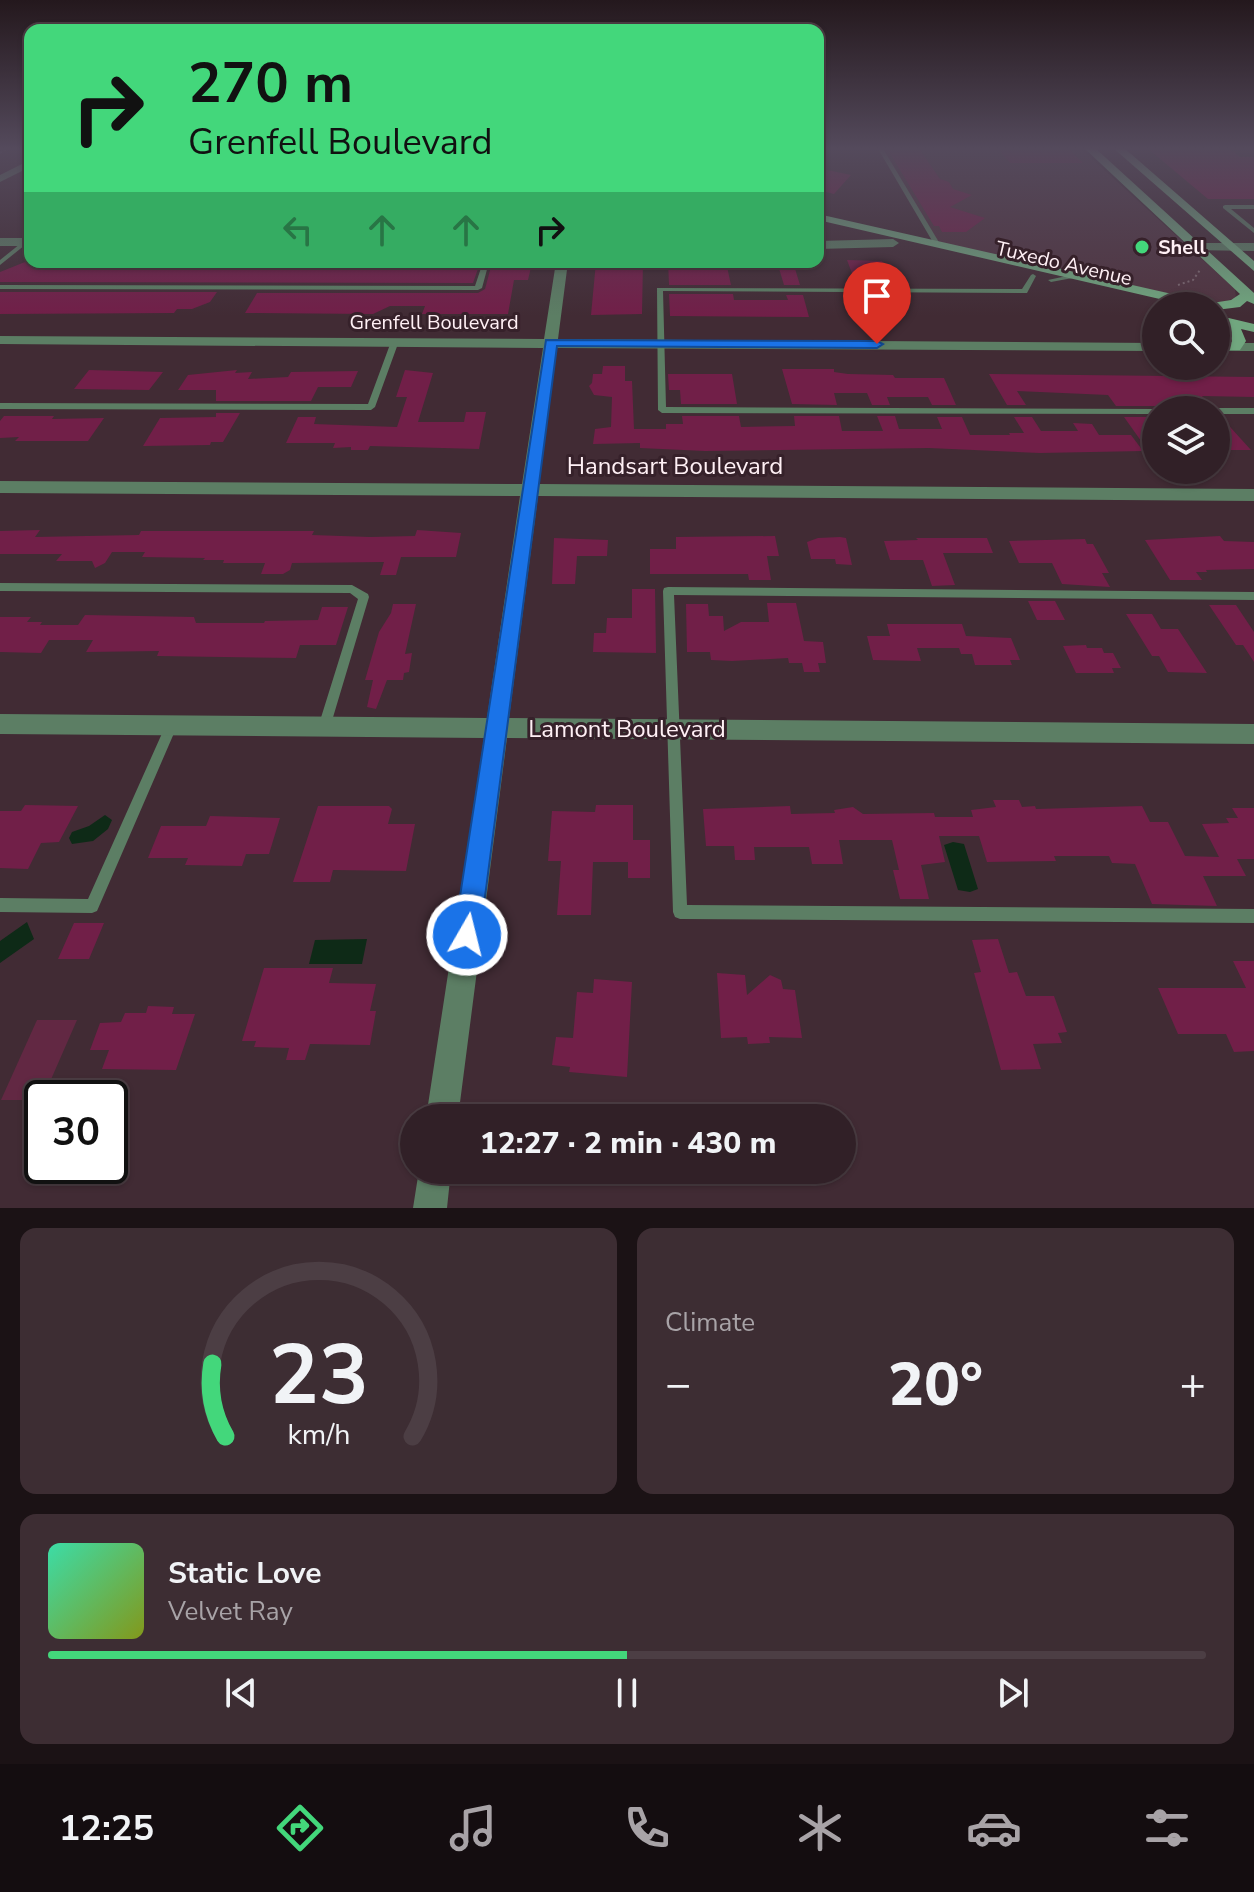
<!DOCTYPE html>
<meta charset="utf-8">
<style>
:root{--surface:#312027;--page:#3d2d33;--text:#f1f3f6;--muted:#a8a3a7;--line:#4c3e44;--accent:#43d77b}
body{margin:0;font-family:"Nunito Sans",sans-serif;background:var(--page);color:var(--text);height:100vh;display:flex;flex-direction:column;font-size:30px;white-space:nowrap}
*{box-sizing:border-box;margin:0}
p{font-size:26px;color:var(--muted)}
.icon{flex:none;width:44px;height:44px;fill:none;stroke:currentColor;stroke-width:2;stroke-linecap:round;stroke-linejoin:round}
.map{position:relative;height:1208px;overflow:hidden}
.drawer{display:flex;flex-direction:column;gap:20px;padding:20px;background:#1b1215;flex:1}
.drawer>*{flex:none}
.banner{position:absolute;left:24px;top:24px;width:800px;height:244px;border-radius:16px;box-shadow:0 2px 6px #0004,0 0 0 2px var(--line);background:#43d77b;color:#111;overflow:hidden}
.fabs{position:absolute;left:1142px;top:292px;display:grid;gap:16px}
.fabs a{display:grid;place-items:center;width:88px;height:88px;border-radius:50%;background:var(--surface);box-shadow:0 2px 6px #0004,0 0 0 2px var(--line);font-size:40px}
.speed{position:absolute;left:24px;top:1080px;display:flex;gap:16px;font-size:40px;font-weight:700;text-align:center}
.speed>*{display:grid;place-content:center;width:104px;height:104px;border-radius:50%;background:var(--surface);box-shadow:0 2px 6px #0004,0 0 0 2px var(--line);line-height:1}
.speed .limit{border:4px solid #111;border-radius:12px;background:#fff;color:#111}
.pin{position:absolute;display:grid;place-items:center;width:68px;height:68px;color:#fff;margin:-82px -34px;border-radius:50% 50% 50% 0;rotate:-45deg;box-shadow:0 0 8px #0007}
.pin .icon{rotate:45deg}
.me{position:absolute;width:88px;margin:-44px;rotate:8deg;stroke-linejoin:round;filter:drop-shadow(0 0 6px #0008)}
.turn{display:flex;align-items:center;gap:28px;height:168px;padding:0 32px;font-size:36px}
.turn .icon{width:104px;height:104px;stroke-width:2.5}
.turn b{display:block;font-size:56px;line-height:68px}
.lanes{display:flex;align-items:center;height:76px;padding:0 32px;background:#0003;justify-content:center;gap:40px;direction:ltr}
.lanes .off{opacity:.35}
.big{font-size:60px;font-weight:800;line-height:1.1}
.drawer .tile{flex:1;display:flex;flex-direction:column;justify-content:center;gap:12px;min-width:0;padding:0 28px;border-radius:16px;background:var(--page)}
.drawer .dial{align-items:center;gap:0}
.dial svg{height:208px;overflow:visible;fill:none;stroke:var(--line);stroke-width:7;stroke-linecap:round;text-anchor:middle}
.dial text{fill:var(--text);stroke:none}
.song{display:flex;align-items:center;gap:24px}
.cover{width:96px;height:96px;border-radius:12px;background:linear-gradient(135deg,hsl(160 70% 55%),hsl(70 70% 35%))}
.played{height:8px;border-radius:4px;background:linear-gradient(90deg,var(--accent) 50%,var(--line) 50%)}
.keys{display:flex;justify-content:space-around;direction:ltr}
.heat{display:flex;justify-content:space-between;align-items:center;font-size:44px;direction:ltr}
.drawer .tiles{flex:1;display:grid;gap:20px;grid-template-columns:1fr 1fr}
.tile:last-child{grid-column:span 2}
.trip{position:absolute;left:400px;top:1104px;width:456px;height:80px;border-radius:40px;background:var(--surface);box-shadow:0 2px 6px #0004,0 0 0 2px var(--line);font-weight:800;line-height:80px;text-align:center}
.dock{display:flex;height:128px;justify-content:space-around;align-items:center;background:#140d10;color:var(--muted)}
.dock .icon{width:56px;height:56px}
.dock .current{color:var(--accent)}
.dock b{font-size:36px;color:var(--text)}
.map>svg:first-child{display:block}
.built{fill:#4f333f}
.green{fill:#622843}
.water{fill:#0e2a17}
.building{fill:#711f48}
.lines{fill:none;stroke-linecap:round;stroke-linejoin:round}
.path{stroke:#7b676f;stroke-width:2;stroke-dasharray:2 3;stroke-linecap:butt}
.service{fill:#5c7e64;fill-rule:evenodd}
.minor{fill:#5c7e64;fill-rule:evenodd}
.secondary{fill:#71a77f;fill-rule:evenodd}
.route{fill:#1a73e8;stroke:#114b97;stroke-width:2}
.poi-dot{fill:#43d77b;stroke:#36212a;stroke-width:3}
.labels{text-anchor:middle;stroke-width:6;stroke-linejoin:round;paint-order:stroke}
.far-poi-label{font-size:20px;font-weight:bold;fill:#fff0f5;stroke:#36212a;text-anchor:start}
.far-street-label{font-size:20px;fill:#fff0f5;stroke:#36212a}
.street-label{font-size:24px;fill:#fff0f5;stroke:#36212a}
</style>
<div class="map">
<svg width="1254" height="1208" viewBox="0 0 1254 1208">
<rect width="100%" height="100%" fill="#412b34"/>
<path class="built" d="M878,147H1079L1235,289L1236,298L1215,304L937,244Z"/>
<path class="green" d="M37,1020H77L42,1100H1Z"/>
<path class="water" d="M105,815L112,820L108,829L93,841L72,844L69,838L72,832L89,826Z
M953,842L964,844L978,889L970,892L958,890L944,845Z
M27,922L34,939L0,963V941Z
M367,939L362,964H309L315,940Z"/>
<path class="building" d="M886,147H918L940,179L949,182L953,189L972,195L950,207L985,218L966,232H942L939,226H934Z
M997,147H1067L1083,163H1010Z
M1146,147H1227L1240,157H1254V199H1208Z
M818,168L851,175L834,194L818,190Z
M847,260L882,261L890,275L853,276Z
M25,262L211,264L480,263L473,283L0,282V272Z
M596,262H643L642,314L591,315Z
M668,262H726L731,285H669Z
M777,262H793L800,285H784Z
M492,263H532L528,280H514L508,314H422L425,306H390L373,314L245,313L257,293H478L485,289Z
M0,292H217L210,302L192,309H177L174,313L0,314Z
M669,294H733L734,300H788L786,295H803L809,317L670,316Z
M603,366H625V381H632L634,429H666V424H683L682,416H739L741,427L795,426L794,416H839L842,431H883L877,416H895L899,429H942L937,417H962L970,435H1010L1009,433H1024L1014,417H1032L1041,431H1078L1073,423L1092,424L1099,435H1131L1143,451L1040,453L929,448L705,451L640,448V443L593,444L595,429L611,427L612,397L594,395L589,386L592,383L593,374H602Z
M782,369H834V372L848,374L893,375L895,378H944L956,405H932L928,397H887L890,405H872L867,393H834L837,405L792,404Z
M89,370L163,372L149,390L74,389Z
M237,370L235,373L252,372L248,379L288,377L291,372L358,371L351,387H318L311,401H216V390H178L188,375Z
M405,370L433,373L418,422H464L466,412H486L479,449L370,446L368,450H351V447L333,448L335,443H286L298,417H316L314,424L397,427L407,397H396Z
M668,374H732L737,404H681L680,390H669Z
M989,374L1254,377V397L1202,396L1211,406H1116L1108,395L1017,391L1026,405H1007Z
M216,413H240L223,442H211L210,445L143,446L160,418L216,417Z
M4,416H54L52,419L104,418L88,441H15L19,437L0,438V421Z
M1124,417H1156V462Z
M1216,417H1221L1251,450H1216Z
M40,530L35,537L139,535L141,531H314L312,535L370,537L415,536L417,530L461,533L456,557H401L396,575H380L384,562L292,563L290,570L283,574H261L265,563H223L224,560H203L205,558L142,557L145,552H112L105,563L95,568L92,561H56L62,554H0V531Z
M775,536L779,556H767L771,580H749L748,574H650V549H676V537Z
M1220,536L1224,541L1254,542V569L1206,570L1207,572H1196L1202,580H1170L1145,540Z
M840,537L846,538L852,565L836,564L835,559H811L807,542L818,538Z
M554,538L608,540L607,556H577L575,584H552Z
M916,538H987L993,553H943L955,585L932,586L923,560H890L884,541L918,540Z
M1085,539L1087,544H1093L1109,573H1102L1110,587L1062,584L1052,563H1019L1009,541Z
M632,589H655L656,653L593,652L594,633H606L607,618H632Z
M1028,601H1055L1065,620H1037Z
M767,603H796L804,641L823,642L826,663H818L820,672H804L802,663H789L788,658L732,661L711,660L710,652H687L686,604H708L709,616H723L724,631L741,622H769Z
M393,604H416L405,654L412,653L409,672L404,673L403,680H387L376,709L367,707L373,680H365L379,632L391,613Z
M1209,605H1236L1254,632V662L1243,645H1236Z
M322,607H348L336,645H300L296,658L157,656L159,651L86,652L93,640H49L41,653L0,652V617H31L27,622H42L40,625H78L85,615L194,617L196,623H264L265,621L318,620Z
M1126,614H1152L1161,629H1178L1207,673L1168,672L1159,656H1152Z
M887,624H962L966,636L1011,638L1020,660H1010L1012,665H975L972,654H961L959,648H917L921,661L873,660L867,636H890Z
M1086,645L1087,648H1102L1104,653H1113L1121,668H1112L1114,673H1076L1063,646Z
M993,800H1019L1022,807L1035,806L1036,809L1142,806L1150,822H1168L1185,856L1219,857L1202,824L1229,823L1226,818H1238L1232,808H1254V859H1237L1246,876H1203L1217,906L1152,904L1135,864L1112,863L1109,856H1054L1056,861L987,862L979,836H939L945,862L921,865L929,899H900L893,870H899L892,840H839L843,864H812L809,847H754L755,860H735L734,846H706L703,809L790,806L791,814L835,813L834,810L853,807L863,814L934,813L935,817H973L971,810L996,807Z
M25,805L78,806L59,842L41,843L28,869L0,868V811H21Z
M596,805H633V840H650V878H628V862H593L591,915H557L561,861H548L552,811L595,812Z
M318,806H389L392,809L388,824H415L406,871L333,870L330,882H293Z
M210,816L280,818L269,854H246L242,866L185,865L188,858H148L161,826H206Z
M74,923H104L89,959H58Z
M998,939L1009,973L1017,972L1026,996H1054L1067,1032L1058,1033L1062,1043L1033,1044L1041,1069L1001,1070L974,973L981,972L972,940Z
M1233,961H1254V1051L1234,1052L1226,1034H1178L1158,988H1246Z
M264,968H333L329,983L376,984L370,1011H376L370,1045L310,1044L305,1060H286L289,1048L254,1047L256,1041H242Z
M717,973L745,975L747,995L770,975L781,980L783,989L795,990L802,1038L769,1037L770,1043L748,1044L747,1037L721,1038Z
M594,979L632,982L627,1077L569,1072L570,1067L552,1065L556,1037L573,1038L577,992L593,993Z
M148,1006L174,1007L172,1014H195L176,1070L102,1069L109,1050H90L100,1023L121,1022L125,1013H146Z"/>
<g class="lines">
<path class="path" d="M0,153L10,147
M1178,285L1193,280L1200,270"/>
<path class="service" d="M877,147H882L940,244L939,245L934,244Z
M1225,205H1254V209H1231L1254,228V233L1223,208V206Z
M30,236V241L0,265V260Z
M483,262H489L482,288L478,290L0,289V285L475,286Z
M1033,274L1036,276L1027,293H1024L663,291L666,407L1159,409L1156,410V414L662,413L658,410L657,288L1022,289L1031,275Z
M1076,274L1078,275V277L1051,282L1048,280Z
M392,339L399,341L375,407L371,410L0,409V403L368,404Z
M1216,408H1254V414H1216V410H1212Z
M0,583L352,585L368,594L369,597L331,724L329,728L325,730L321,728L319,724L358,599L350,593L0,591Z
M668,587L1254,592V600L674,595L687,905L1254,909V923L680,919L675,917L673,912L663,591L664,588Z
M172,718L176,720L178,724L97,911L92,913L0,912V898L88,899L168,720Z"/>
<path class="minor" d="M30,160V167L0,182V175Z
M0,238H30V246H0Z
M818,241L893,239L899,243L893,247L818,249Z
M1195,243H1254V251L1191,250L1189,247Z
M556,262H568L558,339L1156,343V351L557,348L539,484L1254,489V501L538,496L509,718L1254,724V744L507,738L458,1118H426L484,738L0,734V714L487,718L520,496L0,493V481L522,484L543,348L0,344V336L544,339Z
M1216,343H1254V351H1216Z
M419,1170H451L447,1208H413Z"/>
<path class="secondary" d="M1083,147H1094L1254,293V304L1247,301L1240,307L1216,310V306H1190L818,220V214L1212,303L1231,300L1240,294Z
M1112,147H1123L1254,261V271Z
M1216,315L1254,324V332L1241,329L1246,341L1240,350H1230L1228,347L1232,341L1228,331L1216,323Z"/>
</g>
<linearGradient id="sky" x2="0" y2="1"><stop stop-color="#24181d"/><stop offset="0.47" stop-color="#544a5c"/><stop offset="1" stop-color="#544a5c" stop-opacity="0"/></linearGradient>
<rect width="1254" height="316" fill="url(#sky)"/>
<path class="route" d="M546,340L877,341L883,344L877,348L557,346L480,935L476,944L467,948L458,944L454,935Z"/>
<circle class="poi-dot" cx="1142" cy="247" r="8"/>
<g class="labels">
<g class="far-poi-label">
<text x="1158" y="254">Shell</text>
</g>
<g class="far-street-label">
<text transform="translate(1064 263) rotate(13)" y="7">Tuxedo Avenue</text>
<text x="434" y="329">Grenfell Boulevard</text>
</g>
<g class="street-label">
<text x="675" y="474">Handsart Boulevard</text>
<text x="627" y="737">Lamont Boulevard</text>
</g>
</g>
</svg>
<div class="fabs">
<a><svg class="icon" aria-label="search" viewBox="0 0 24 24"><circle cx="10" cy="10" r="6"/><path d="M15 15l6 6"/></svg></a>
<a><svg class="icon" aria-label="layers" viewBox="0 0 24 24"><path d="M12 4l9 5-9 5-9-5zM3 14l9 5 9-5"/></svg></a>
</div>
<div class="speed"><div class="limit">30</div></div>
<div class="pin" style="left:877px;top:344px;background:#d93025"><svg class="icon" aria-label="arrive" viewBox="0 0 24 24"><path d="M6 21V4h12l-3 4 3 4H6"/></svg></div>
<svg class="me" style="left:467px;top:935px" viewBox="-20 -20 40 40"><circle r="17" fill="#1a73e8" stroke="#fff" stroke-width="3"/><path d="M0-11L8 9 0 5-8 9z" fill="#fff"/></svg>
<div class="trip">12:27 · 2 min · 430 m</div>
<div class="banner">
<div class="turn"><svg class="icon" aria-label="right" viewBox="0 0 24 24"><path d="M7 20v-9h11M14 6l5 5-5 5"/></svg><div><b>270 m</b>Grenfell Boulevard</div></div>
<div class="lanes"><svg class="icon off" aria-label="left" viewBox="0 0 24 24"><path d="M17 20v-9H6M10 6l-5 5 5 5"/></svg><svg class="icon off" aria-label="ahead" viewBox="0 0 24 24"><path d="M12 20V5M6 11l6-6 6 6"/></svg><svg class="icon off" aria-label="ahead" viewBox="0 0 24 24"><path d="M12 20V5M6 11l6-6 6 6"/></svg><svg class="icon" aria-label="right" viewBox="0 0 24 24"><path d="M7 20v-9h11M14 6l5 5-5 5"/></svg></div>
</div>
</div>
<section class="drawer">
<div class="tiles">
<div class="tile dial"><svg viewBox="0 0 100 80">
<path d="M14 69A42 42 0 1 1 86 69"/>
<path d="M14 69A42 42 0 0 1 9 41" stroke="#43d77b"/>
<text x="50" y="56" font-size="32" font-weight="700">23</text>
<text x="50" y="72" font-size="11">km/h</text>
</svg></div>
<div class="tile"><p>Climate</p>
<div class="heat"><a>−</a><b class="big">20°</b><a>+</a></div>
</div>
<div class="tile">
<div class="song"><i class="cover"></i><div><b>Static Love</b><p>Velvet Ray</p></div></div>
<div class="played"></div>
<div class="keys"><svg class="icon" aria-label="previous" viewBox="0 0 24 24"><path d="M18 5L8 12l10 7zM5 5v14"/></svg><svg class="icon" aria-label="pause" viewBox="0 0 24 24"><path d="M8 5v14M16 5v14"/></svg><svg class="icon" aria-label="next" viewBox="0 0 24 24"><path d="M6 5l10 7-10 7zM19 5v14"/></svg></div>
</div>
</div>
</section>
<nav class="dock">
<b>12:25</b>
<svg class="icon current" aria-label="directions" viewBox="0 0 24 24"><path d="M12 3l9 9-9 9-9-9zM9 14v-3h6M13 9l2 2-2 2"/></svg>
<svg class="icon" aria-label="music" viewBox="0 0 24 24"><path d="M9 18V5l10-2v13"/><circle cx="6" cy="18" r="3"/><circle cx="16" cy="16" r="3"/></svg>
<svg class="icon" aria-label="phone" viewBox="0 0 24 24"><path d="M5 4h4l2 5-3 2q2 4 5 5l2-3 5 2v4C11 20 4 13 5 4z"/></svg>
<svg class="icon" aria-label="climate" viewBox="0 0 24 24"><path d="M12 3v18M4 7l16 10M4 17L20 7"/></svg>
<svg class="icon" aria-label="car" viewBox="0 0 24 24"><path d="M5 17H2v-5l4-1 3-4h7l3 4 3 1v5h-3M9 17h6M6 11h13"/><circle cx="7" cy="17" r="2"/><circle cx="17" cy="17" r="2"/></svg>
<svg class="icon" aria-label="filters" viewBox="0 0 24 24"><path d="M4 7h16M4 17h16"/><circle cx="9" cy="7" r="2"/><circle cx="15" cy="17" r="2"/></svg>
</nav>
